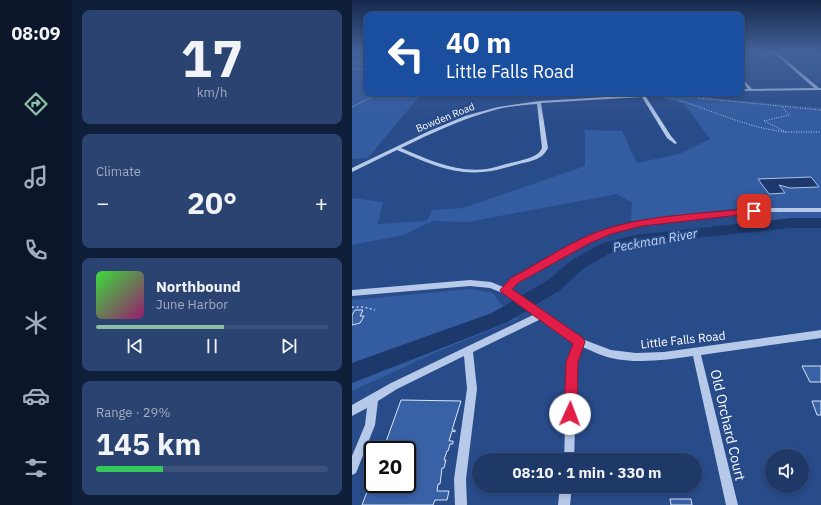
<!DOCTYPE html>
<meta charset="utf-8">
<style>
:root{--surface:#1e3868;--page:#2b4371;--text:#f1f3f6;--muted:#a1acc0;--line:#3c527c;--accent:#8abfa5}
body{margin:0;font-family:"IBM Plex Sans",sans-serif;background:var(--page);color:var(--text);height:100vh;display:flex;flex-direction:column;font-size:15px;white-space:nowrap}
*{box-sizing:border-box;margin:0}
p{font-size:13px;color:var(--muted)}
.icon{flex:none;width:22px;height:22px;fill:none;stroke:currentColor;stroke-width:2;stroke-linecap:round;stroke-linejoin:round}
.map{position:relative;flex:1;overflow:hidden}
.side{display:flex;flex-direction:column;gap:10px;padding:10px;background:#101f39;width:280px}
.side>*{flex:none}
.banner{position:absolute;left:12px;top:12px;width:380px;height:84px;border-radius:8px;box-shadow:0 2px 6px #0003,0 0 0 1px var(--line);background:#1a4fa0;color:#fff;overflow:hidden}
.buttons{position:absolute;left:413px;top:449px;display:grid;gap:8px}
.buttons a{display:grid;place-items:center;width:44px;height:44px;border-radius:50%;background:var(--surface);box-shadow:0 2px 6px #0003,0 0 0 1px var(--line);font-size:20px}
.speed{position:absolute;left:12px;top:441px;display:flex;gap:8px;font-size:20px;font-weight:700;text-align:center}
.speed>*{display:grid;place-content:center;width:52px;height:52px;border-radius:50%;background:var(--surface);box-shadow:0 2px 6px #0003,0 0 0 1px var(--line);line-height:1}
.speed .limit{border:2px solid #111;border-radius:6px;background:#fff;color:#111}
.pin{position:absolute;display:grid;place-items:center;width:34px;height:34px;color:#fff;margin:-17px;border-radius:8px;box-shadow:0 2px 6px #0006}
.me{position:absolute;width:44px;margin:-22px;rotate:2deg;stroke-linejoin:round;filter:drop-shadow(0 0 3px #0008)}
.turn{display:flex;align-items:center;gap:14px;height:84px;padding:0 16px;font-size:18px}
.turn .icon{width:52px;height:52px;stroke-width:2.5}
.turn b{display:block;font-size:28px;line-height:34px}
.big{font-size:30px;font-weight:700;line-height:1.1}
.side .tile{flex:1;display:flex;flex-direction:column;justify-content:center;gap:6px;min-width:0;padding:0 14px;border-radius:8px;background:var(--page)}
.side .dial{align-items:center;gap:0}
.dial b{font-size:52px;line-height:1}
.song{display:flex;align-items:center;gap:12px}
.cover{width:48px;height:48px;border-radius:6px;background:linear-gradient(135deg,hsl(120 70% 55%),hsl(320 70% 35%))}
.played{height:4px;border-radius:2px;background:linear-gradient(90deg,var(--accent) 55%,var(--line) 55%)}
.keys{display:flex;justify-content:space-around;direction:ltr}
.heat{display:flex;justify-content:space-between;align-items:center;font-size:22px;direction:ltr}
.charge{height:6px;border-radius:3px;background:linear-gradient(90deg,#34c759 29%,var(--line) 0)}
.trip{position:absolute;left:120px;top:453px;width:230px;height:40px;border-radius:20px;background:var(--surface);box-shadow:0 2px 6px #0003,0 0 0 1px var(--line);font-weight:700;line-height:40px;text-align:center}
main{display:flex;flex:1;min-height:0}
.menu{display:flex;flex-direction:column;width:72px;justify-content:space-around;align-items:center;background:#0c162a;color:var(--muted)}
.menu .icon{width:28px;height:28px}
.menu .selected{color:var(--accent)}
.menu b{font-size:18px;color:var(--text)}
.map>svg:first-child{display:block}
.green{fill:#335ca1}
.water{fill:#1d386b;stroke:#abc3ea}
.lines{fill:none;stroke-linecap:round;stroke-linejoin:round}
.river{fill:#1d386b;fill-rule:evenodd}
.building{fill:#3961a6;stroke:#dae5f7}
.path-far1{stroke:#b6c9e9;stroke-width:1;stroke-dasharray:1 1.5;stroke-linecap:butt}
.path{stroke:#b6c9e9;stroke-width:1.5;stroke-dasharray:2 2.5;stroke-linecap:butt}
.minor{fill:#b6c9e9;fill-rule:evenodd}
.route{fill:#e11d48;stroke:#92132f}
.labels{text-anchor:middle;stroke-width:4;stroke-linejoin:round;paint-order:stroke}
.far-street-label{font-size:10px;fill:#fff;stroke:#284b8a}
.street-label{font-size:12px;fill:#fff;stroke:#284b8a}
.water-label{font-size:13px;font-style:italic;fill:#c2d4f0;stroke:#284b8a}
.near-street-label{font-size:14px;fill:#fff;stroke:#284b8a}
</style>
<main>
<nav class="menu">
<b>08:09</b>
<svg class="icon selected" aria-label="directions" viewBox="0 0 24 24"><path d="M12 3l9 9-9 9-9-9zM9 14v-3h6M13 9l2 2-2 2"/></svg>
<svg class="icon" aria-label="music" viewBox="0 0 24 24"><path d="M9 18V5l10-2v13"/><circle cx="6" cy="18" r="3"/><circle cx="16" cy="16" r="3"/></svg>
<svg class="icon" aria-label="phone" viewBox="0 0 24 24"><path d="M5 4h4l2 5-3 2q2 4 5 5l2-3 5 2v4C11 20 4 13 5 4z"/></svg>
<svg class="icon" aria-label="climate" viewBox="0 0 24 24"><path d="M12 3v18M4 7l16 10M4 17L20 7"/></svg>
<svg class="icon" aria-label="car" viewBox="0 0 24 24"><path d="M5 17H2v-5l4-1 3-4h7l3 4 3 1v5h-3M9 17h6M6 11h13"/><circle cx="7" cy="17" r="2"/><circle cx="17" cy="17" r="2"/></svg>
<svg class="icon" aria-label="filters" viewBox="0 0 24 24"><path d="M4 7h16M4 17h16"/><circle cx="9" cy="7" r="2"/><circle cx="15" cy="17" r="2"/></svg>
</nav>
<section class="side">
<div class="tile dial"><b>17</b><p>km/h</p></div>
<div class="tile"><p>Climate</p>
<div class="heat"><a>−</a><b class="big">20°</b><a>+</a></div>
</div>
<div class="tile">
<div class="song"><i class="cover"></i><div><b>Northbound</b><p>June Harbor</p></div></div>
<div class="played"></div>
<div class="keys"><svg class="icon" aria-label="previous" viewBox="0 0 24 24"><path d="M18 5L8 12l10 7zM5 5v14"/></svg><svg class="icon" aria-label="pause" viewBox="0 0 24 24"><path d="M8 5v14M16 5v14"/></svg><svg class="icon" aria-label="next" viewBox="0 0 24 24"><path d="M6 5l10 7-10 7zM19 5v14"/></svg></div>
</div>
<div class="tile"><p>Range · 29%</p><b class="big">145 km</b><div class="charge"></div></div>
</section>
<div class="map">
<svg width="469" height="505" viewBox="0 0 469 505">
<rect width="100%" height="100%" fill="#284b8a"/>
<path class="green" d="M0,52H15V93H70L16,158L0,159Z
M266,93H358L361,98L448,106L469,107V227L432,226L406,228L397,207L279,221L280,203L265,194L116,222L80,221L52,235L0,245V198L31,202L26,224L75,221L80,210L111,208L233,166V130L270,131L285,163L327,154L358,139L332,104L297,94L269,96Z
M119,289L141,293L147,302L166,319L87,351L0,391V300Z"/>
<path class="water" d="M459,177L467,187L438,188L427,185L433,193L417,194L406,179Z"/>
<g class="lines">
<path class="river" d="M439,218H469V228H439L316,241L284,245L262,251L232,268L208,290L154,323L0,383V363L140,313L196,280L220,260L251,243L284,235Z"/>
</g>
<path class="building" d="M3,310H11L8,316H12L8,323L0,325V315Z
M450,366H469V382H458Z
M49,400L109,401L100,430H103V432L100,431L97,441H101V444H98L96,451H95L92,460H94L92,468H90L88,484H86L85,491H97L95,500H83L81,505H10L21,476V484H55V450H31Z
M460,401H469V415H465Z
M318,499H339L340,505H319Z"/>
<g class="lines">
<path class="path-far1" d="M7,52L15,54
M0,55L14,56
M0,63L15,62
M7,68V66L15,59L13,53
M0,69H15
M346,98L469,110
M326,100C362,111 396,128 434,132L412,121L437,115L430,107
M0,107L28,93
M434,132H469"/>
<path class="path" d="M0,307H12L23,310"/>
<path class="minor" d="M421,52H425L467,88H469V90L389,91V89H396L389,80V77L400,89L462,88Z
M322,93H345L343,94L294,97L319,136L325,143L323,144L315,138L290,97L189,103L196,148C190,160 179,161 167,164C155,167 143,171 131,172C100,175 73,162 45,150L0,172V168L75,132L113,116L146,107L187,101ZM185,104L190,148C186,157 176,158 167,161C156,163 146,167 135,169C104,173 77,160 49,148C80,133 112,118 146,109C158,106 172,105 185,104Z
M414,208H469V212H414L366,216L280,227L258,234L237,243L166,283L158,290L164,292L230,339L259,350L284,353L312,352L469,330V338L349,355L386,505H374L341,356C314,360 286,364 259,358C249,356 239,350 230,347L225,362L222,460H212L215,362L222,343L189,319L121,352L125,389L114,479L115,505H103L102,479L115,389L112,356L45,389L26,401L23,425L4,473L0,475V456L13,425L15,408L0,416V405L39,383L183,314L158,296L138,288L118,286L0,296V290L118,280L139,282L151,287L160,279L233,239L254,230L277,224L366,212Z
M208,486H220L218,505H206Z"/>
</g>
<linearGradient id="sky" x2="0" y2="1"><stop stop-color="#16294c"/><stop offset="0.42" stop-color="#426198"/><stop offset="1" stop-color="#426198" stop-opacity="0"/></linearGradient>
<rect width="469" height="123" fill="url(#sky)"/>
<path class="route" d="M402,208L405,209V213L290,226L259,234L238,243L166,283L160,289L231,338L233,342L226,362L225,414L223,418L218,420L213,418L212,414L214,362L221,344L149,292L148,290L159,278C189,262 222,239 254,229C301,214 353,214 402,208Z"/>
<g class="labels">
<g class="far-street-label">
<text transform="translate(93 117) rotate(-22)" y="4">Bowden Road</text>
</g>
<g class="street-label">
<text transform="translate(331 340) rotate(-6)" y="4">Little Falls Road</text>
</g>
<g class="water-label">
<text transform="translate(303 240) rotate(-10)" y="5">Peckman River</text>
</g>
<g class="near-street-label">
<text transform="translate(376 425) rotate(77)" y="5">Old Orchard Court</text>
</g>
</g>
</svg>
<div class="buttons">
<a><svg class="icon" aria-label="sound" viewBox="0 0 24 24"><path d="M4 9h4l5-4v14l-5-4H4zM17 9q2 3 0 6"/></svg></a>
</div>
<div class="speed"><div class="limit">20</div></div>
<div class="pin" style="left:402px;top:211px;background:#d93025"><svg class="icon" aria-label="arrive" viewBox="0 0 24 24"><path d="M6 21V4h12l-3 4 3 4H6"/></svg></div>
<svg class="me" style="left:218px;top:414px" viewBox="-20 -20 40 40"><circle r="19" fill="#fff"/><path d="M0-13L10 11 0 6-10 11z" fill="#e11d48"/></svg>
<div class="trip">08:10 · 1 min · 330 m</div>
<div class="banner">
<div class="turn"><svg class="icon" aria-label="left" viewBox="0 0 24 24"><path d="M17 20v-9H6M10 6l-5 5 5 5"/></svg><div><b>40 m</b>Little Falls Road</div></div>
</div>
</div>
</main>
